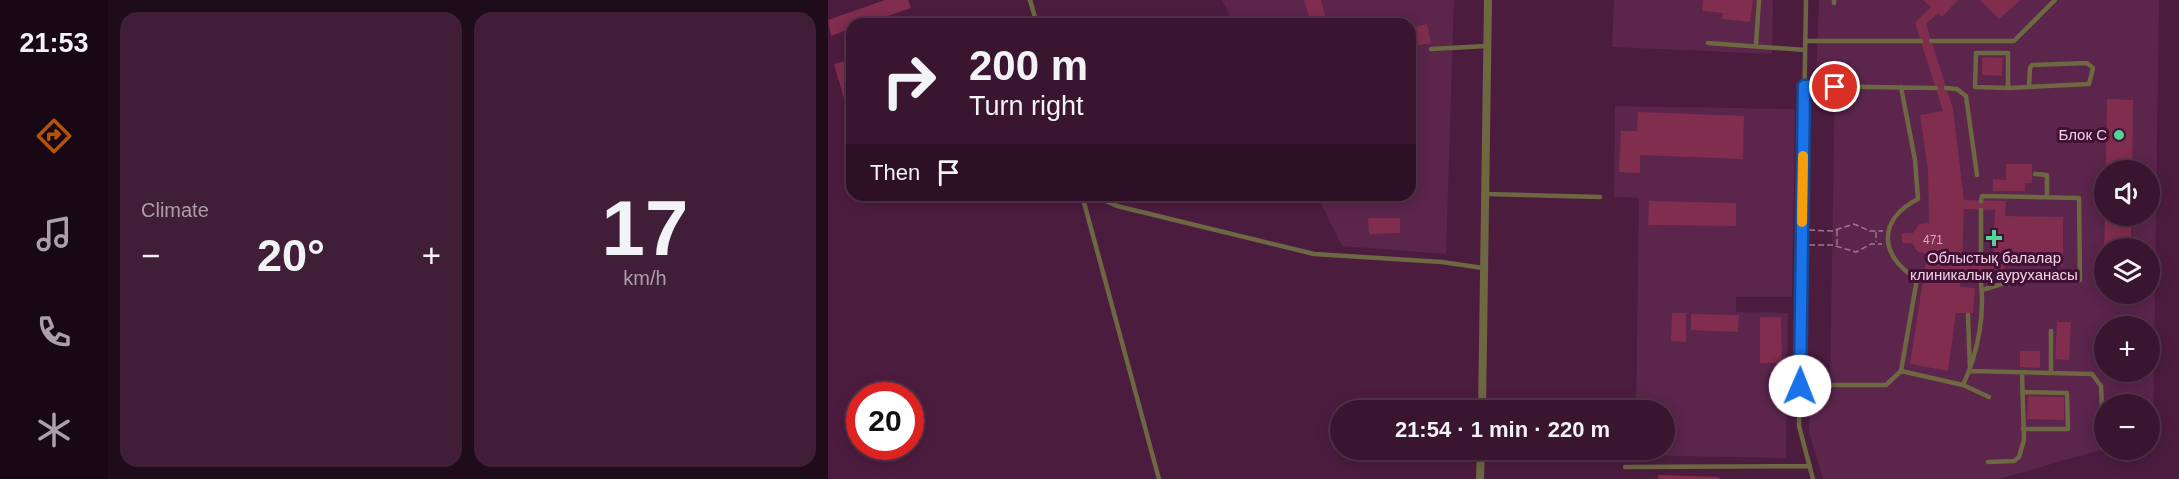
<!DOCTYPE html>
<meta charset="utf-8">
<style>
:root{--surface:#39152f;--page:#401e37;--text:#f1f3f6;--muted:#ab9faa;--line:#53344b;--accent:#b45309}
body{margin:0;font-family:Helvetica,sans-serif;background:var(--page);color:var(--text);height:100vh;display:flex;flex-direction:column;font-size:22px;white-space:nowrap}
*{box-sizing:border-box;margin:0}
p{font-size:20px;color:var(--muted)}
.icon{flex:none;width:33px;height:33px;fill:none;stroke:currentColor;stroke-width:2;stroke-linecap:round;stroke-linejoin:round}
.map{position:relative;flex:1;overflow:hidden}
.details{display:flex;flex-direction:column;gap:12px;padding:12px;background:#1f0c1a;width:720px}
.details>*{flex:none}
.top-card{position:absolute;left:18px;top:18px;width:570px;height:183px;border-radius:18px;box-shadow:0 3px 15px #0003,0 0 0 2px var(--line);background:#39152f;color:var(--text);overflow:hidden}
.buttons{position:absolute;left:1266px;top:160px;display:grid;gap:12px}
.buttons a{display:grid;place-items:center;width:66px;height:66px;border-radius:50%;background:var(--surface);box-shadow:0 3px 15px #0003,0 0 0 2px var(--line);font-size:30px}
.speed{position:absolute;left:18px;top:382px;display:flex;gap:12px;font-size:30px;font-weight:700;text-align:center}
.speed>*{display:grid;place-content:center;width:78px;height:78px;border-radius:50%;background:var(--surface);box-shadow:0 3px 15px #0003,0 0 0 2px var(--line);line-height:1}
.speed .limit{border:9px solid #d22;background:#fff;color:#111}
.pin{position:absolute;display:grid;place-items:center;width:51px;height:51px;color:#fff;margin:-26px;border:3px solid #fff;border-radius:50%;box-shadow:0 2px 6px #0007}
.me{position:absolute;width:66px;margin:-33px;rotate:1deg;stroke-linejoin:round;filter:drop-shadow(0 0 4px #0008)}
.turn{display:flex;align-items:center;gap:21px;height:126px;padding:0 24px;font-size:27px}
.turn .icon{width:78px;height:78px;stroke-width:2.5}
.turn b{display:block;font-size:42px;line-height:51px}
.then{display:flex;align-items:center;height:57px;padding:0 24px;background:#0003;gap:12px;font-size:22px}
.big{font-size:45px;font-weight:700;line-height:1.1}
.details .card{flex:1;display:flex;flex-direction:column;justify-content:center;gap:9px;min-width:0;padding:0 21px;border-radius:18px;background:var(--page)}
.details .dial{align-items:center;gap:0}
.dial b{font-size:78px;line-height:1}
.heat{display:flex;justify-content:space-between;align-items:center;font-size:33px;direction:ltr}
.details .tiles{flex:1;display:grid;gap:12px;grid-template-columns:repeat(2,1fr)}
.trip{position:absolute;left:502px;top:400px;width:345px;height:60px;border-radius:30px;background:var(--surface);box-shadow:0 3px 15px #0003,0 0 0 2px var(--line);font-weight:700;line-height:60px;text-align:center}
main{display:flex;flex:1;min-height:0}
.dock{display:flex;flex-direction:column;width:108px;justify-content:space-around;align-items:center;background:#170813;color:var(--muted)}
.dock .icon{width:42px;height:42px}
.dock .active{color:var(--accent)}
.dock b{font-size:27px;color:var(--text)}
.map>svg:first-child{display:block}
.built{fill:#5b254c;fill-rule:evenodd}
.building{fill:#812d4e;fill-rule:evenodd}
.lines{fill:none;stroke-linecap:round;stroke-linejoin:round}
.path{stroke:#9e7792;stroke-width:1.5;stroke-dasharray:6 3;stroke-linecap:butt}
.service{stroke:#6d6742;stroke-width:4.5}
.minor{stroke:#6d6742;stroke-width:8}
.route-casing{stroke:#114b97;stroke-width:15}
.route{stroke:#1a73e8;stroke-width:10}
.slow{stroke:#f59e0b;stroke-width:10}
.poi-dot{fill:#53d396;stroke:#411135;stroke-width:2}
.labels{text-anchor:middle;stroke-width:6;stroke-linejoin:round;paint-order:stroke}
.number-label{font-size:12px;fill:#d5a9c0}
.poi-label{font-size:15px;fill:#f1d2e6;stroke:#411135;text-anchor:end}
</style>
<main>
<nav class="dock">
<b>21:53</b>
<svg class="icon active" aria-label="directions" viewBox="0 0 24 24"><path d="M12 3l9 9-9 9-9-9zM9 14v-3h6M13 9l2 2-2 2"/></svg>
<svg class="icon" aria-label="music" viewBox="0 0 24 24"><path d="M9 18V5l10-2v13"/><circle cx="6" cy="18" r="3"/><circle cx="16" cy="16" r="3"/></svg>
<svg class="icon" aria-label="phone" viewBox="0 0 24 24"><path d="M5 4h4l2 5-3 2q2 4 5 5l2-3 5 2v4C11 20 4 13 5 4z"/></svg>
<svg class="icon" aria-label="climate" viewBox="0 0 24 24"><path d="M12 3v18M4 7l16 10M4 17L20 7"/></svg>
</nav>
<section class="details">
<div class="tiles">
<div class="card"><p>Climate</p>
<div class="heat"><a>−</a><b class="big">20°</b><a>+</a></div>
</div>
<div class="card dial"><b>17</b><p>km/h</p></div>
</div>
</section>
<div class="map">
<svg width="1351" height="479" viewBox="0 0 1351 479">
<rect width="100%" height="100%" fill="#4c1c3f"/>
<path class="built" d="M394,0H626L618,254L514,246L489,195H582V24H406Z
M786,0H945L944,54L784,47Z
M991,0H1331L1325,435L1322,436V405H1276V449L1171,479H995L981,432L983,389H1002L1007,78H988ZM1276,171H1322V216H1276ZM1276,249H1322V294H1276ZM1276,327H1322V372H1276Z
M787,106L967,109L964,297H908V312L960,313L958,458L807,455V450H837V411H808L811,198L786,197Z"/>
<path class="building" d="M57,0H80L83,8L37,24H24V28L3,36L0,20Z
M476,0H493L499,24H483Z
M875,0H925L922,22L894,19L895,13L874,11Z
M1095,0H1130L1114,17L1110,13L1098,24L1125,109L1136,200L1178,201L1177,216L1235,217V266L1177,265V276L1133,275L1132,287L1147,288L1145,313H1128L1120,371L1082,364L1099,254L1090,252L1084,243H1074V233H1085L1091,224L1101,223L1100,170L1092,115L1115,111L1087,23L1103,7ZM1136,209L1167,210L1165,264H1134Z
M1152,0H1193L1171,19Z
M599,24L603,43L582,47V28Z
M1154,57L1175,58L1174,76L1154,75Z
M20,60L24,72L23,123L6,64Z
M1279,99L1305,100L1304,171H1278Z
M810,112L916,116L915,159L812,155V173L791,172L793,131H809Z
M582,121H585L588,141H582Z
M1178,164H1204V183H1197V191H1165V179L1178,180Z
M821,201L908,203V226L820,225Z
M1277,216H1303V249H1276Z
M540,218H572V233L541,234Z
M844,313H858V342L843,341Z
M863,314L911,315L910,332L863,330Z
M932,317H953L954,363H932Z
M1229,322H1243L1241,360L1227,359Z
M1192,351H1212V368L1192,367Z
M1200,396L1236,397V420L1199,419Z
M830,475L891,477V479H830Z"/>
<g class="lines">
<path class="path" d="M981,230L1004,231L1026,224L1042,231H1055
M1048,232V242
M981,245H1004L1028,252L1043,244H1054
M1009,245V229"/>
<path class="service" d="M202,0L209,24
M978,0L971,426L985,479
M1006,3V0
M977,41H1093
M1103,41H1186L1227,0
M880,43L977,50
M928,45L931,0
M603,49L659,46
M1148,53H1180V88L1147,87Z
M977,86L1108,88
M1118,88L1129,89L1138,96L1149,175
M1180,88L1261,84L1265,68L1259,63L1204,65L1202,68L1201,86
M1207,174L1219,175V197
M656,194L772,197
M254,195L331,479
M265,195L289,206L486,254L614,262L655,268
M1153,201L1154,196L1251,198L1252,280L1190,279L1154,290
M1153,264V210
M1140,315L1142,371L1223,373V331
M1073,371L1135,385C1150,353 1158,312 1152,276
M1223,373L1264,374L1273,386L1274,408
M972,385H1058L1073,371L1089,279C1051,256 1049,220 1090,199L1087,160L1073,87
M1135,385L1161,397
M1194,392L1239,393L1240,429H1195
M1160,462L1186,461L1191,457L1196,440L1194,372
M797,467L982,466"/>
<path class="minor" d="M654,411L660,0
M652,479L653,450"/>
</g>
<g class="lines">
<defs>
<path id="route" d="M972,386L976,86L1007,87"/>
</defs>
<use href="#route" class="route-casing"/>
<use href="#route" class="route"/>
<path class="slow" d="M974,222L975,156"/>
</g>
<g class="poi-dot">
<circle cx="1291" cy="135" r="6"/>
<path d="M1163 229h6v6h6v6h-6v6h-6v-6h-6v-6h6z"/>
</g>
<g class="labels">
<g class="number-label">
<text x="1105" y="244">471</text>
</g>
<g class="poi-label">
<text x="1279" y="140">Блок С</text>
<text x="1166" y="263" text-anchor="middle">Облыстық балалар<tspan x="1166" dy="17">клиникалық ауруханасы</tspan></text>
</g>
</g>
</svg>
<div class="buttons">
<a><svg class="icon" aria-label="sound" viewBox="0 0 24 24"><path d="M4 9h4l5-4v14l-5-4H4zM17 9q2 3 0 6"/></svg></a>
<a><svg class="icon" aria-label="layers" viewBox="0 0 24 24"><path d="M12 4l9 5-9 5-9-5zM3 14l9 5 9-5"/></svg></a>
<a>+</a>
<a>−</a>
</div>
<div class="speed"><div class="limit">20</div></div>
<div class="pin" style="left:1007px;top:87px;background:#d93025"><svg class="icon" aria-label="arrive" viewBox="0 0 24 24"><path d="M6 21V4h12l-3 4 3 4H6"/></svg></div>
<svg class="me" style="left:972px;top:386px" viewBox="-20 -20 40 40"><circle r="19" fill="#fff"/><path d="M0-13L10 11 0 6-10 11z" fill="#1a73e8"/></svg>
<div class="trip">21:54 · 1 min · 220 m</div>
<div class="top-card">
<div class="turn"><svg class="icon" aria-label="right" viewBox="0 0 24 24"><path d="M7 20v-9h11M14 6l5 5-5 5"/></svg><div><b>200 m</b>Turn right</div></div>
<div class="then">Then<svg class="icon" aria-label="arrive" viewBox="0 0 24 24"><path d="M6 21V4h12l-3 4 3 4H6"/></svg></div>
</div>
</div>
</main>
